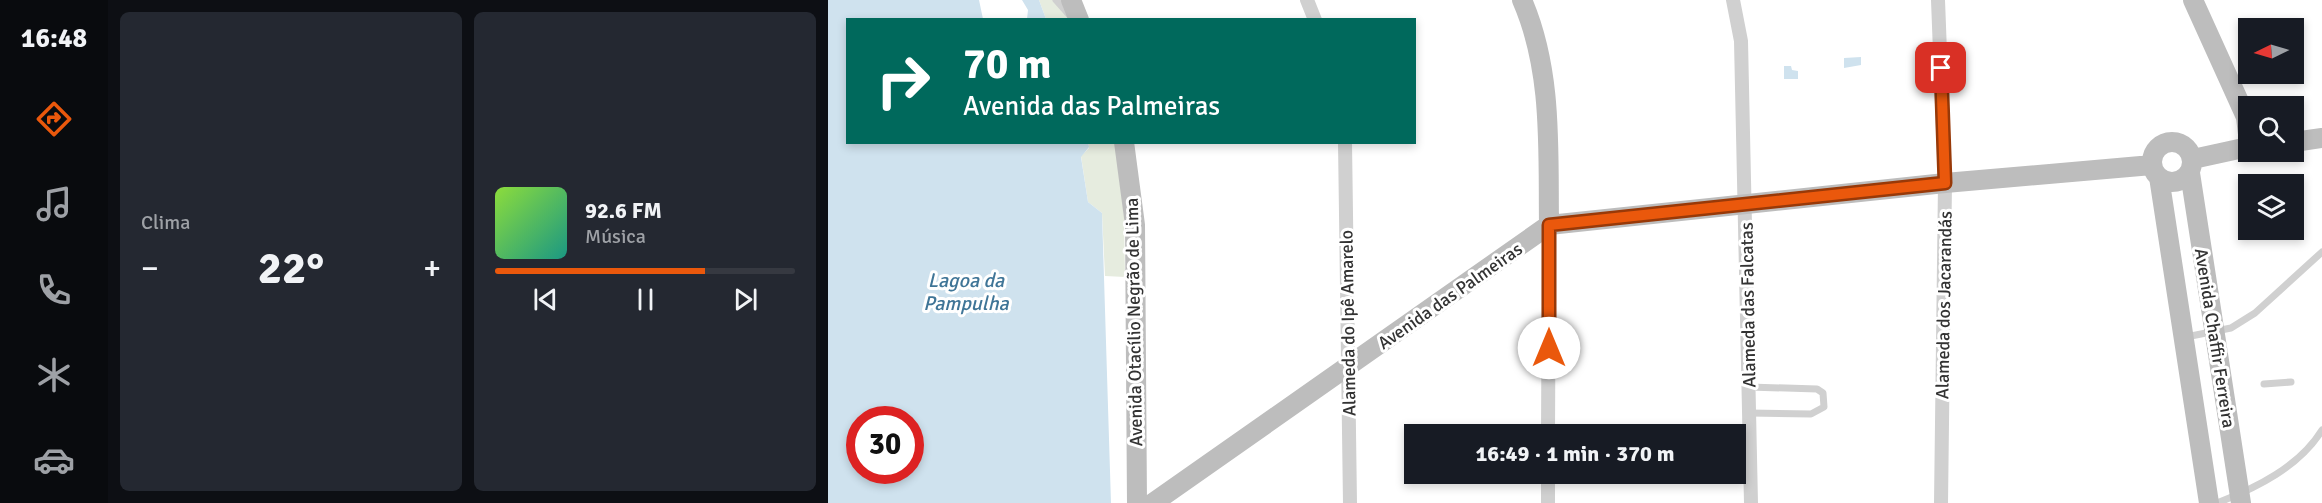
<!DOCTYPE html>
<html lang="pt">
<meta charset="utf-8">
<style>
:root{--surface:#171b24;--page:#242831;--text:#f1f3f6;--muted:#9ea1a6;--line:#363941;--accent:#ea580c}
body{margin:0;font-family:Signika,sans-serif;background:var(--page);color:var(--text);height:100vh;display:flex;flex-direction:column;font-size:22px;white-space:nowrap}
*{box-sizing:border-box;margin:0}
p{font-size:20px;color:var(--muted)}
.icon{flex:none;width:33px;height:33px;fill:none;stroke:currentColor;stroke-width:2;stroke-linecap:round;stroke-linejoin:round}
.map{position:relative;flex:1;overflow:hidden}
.drawer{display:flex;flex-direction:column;gap:12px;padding:12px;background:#0d0f14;width:720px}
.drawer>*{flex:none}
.banner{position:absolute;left:18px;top:18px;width:570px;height:126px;border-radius:0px;box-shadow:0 3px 9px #0003;background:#00695c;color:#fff;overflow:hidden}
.needle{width:39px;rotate:265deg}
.fabs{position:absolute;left:1410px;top:18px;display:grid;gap:12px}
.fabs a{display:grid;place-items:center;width:66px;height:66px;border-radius:0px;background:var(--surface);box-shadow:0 3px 9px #0003;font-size:30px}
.speed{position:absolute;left:18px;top:406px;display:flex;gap:12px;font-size:30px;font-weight:700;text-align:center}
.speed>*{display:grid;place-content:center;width:78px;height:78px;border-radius:50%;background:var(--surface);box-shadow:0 3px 9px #0003;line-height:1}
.speed .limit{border:9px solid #d22;background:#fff;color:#111}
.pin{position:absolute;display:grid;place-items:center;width:51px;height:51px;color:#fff;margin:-26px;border-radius:12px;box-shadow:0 3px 9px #0006}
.me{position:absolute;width:66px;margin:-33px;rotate:0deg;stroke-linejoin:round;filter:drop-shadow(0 0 4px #0008)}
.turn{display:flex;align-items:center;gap:21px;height:126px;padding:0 18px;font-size:27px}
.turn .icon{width:78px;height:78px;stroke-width:2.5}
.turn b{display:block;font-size:42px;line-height:51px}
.big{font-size:45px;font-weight:700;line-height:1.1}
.drawer .card{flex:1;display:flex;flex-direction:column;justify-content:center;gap:9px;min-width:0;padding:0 21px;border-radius:9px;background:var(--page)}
.song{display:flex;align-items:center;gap:18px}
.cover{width:72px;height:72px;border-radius:9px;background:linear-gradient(135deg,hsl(90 70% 55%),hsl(170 70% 35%))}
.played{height:6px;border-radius:3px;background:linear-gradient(90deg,var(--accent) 70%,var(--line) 70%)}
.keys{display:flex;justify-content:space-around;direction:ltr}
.heat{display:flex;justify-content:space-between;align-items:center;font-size:33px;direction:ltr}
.drawer .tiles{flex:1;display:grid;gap:12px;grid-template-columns:repeat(2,1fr)}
.trip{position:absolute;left:576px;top:424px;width:342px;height:60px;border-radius:0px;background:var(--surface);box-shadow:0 3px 9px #0003;font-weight:700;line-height:60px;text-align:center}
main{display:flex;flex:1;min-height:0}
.tab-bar{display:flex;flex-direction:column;width:108px;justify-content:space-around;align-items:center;background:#090b0e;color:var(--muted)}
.tab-bar .icon{width:42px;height:42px}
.tab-bar .current{color:var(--accent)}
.tab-bar b{font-size:27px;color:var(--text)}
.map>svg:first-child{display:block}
.green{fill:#e6ecdf}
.water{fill:#cfe2ee;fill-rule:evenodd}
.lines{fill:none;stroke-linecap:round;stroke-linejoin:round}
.lane{stroke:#d0d0d0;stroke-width:7}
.street{stroke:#d0d0d0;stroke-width:14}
.secondary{stroke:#bdbdbd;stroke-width:20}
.route-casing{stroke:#983908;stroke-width:15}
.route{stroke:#ea580c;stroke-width:10}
.labels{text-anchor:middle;stroke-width:6;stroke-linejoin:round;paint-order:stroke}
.street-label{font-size:18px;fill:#333;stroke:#fff}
.water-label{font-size:20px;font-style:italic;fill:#3f7597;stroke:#fff}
</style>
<main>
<nav class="tab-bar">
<b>16:48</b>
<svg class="icon current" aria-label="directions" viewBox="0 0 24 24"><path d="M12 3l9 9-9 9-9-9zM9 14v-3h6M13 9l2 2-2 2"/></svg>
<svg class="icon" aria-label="music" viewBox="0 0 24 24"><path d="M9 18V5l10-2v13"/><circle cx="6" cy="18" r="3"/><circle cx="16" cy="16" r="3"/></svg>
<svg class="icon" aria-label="phone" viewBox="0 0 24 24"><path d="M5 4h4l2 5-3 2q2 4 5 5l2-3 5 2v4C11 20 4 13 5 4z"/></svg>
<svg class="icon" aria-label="climate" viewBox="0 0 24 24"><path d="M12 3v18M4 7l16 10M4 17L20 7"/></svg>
<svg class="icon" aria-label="car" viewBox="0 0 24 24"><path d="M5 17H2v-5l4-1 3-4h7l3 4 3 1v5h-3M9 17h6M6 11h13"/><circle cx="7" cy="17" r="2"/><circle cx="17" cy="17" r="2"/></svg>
</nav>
<section class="drawer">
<div class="tiles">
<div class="card"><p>Clima</p>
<div class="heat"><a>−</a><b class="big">22°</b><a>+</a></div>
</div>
<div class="card">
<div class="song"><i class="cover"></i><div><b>92.6 FM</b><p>Música</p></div></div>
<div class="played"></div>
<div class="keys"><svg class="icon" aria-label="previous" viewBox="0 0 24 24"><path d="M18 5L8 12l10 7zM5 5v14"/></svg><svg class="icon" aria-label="pause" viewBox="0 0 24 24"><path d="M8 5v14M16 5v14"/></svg><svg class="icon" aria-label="next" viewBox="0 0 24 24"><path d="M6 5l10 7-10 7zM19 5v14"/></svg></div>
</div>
</div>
</section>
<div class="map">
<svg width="1494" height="503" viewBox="0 0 1494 503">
<rect width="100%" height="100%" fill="#fff"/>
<path class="green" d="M211,0H239L247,19H218Z
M260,143H288L296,216L297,277L277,276L274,213L260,202L253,156L261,148Z"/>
<path class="water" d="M0,0H151L155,19L20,20V142L260,143L261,147L253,157L260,202L274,213L283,503H0ZM32,420H82V471H32Z
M194,0H211L218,19H199L200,10Z
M1033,57V65L1016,68V58Z
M956,66H963L964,70L970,71V79H956Z"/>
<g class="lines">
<path class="lane" d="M228,0L244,18
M1358,337L1403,328L1427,313L1494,252
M1436,384L1463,382
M921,387L989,389L995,393L996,407L983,414L921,413
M1389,503C1428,488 1471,467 1494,430"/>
<path class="street" d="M479,0L487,20
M905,0L913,41L923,503
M1110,0L1117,183L1113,503
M517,142L522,503
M720,435L721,225
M720,503V474"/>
<path class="secondary" d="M243,0L251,20
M694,0C725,71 720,150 721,225
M1365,0L1418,117L1420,134
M1324 162a20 20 0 1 1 40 0a20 20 0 1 1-40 0Z
M296,142L307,225L309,503
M1466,142L1494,138
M1365,159L1420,147
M1362,173L1413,503
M1331,177L1381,503
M325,503L721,225L1117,183L1324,165"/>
</g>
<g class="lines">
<defs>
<path id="route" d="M721,348V225L1117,183L1113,68"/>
</defs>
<use href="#route" class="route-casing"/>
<use href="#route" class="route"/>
</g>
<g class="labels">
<g class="street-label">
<text transform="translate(622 296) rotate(-35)" y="6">Avenida das Palmeiras</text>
<text transform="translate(920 305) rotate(-91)" y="6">Alameda das Falcatas</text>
<text transform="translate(1116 305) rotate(-89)" y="6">Alameda dos Jacarandás</text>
<text transform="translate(306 322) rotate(-91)" y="6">Avenida Otacílio Negrão de Lima</text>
<text transform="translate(520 323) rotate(-91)" y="6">Alameda do Ipê Amarelo</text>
<text transform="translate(1387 338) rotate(81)" y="6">Avenida Chaffir Ferreira</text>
</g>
<g class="water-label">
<text x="138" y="287">Lagoa da<tspan x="138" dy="23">Pampulha</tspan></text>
</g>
</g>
</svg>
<div class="fabs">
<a><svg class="needle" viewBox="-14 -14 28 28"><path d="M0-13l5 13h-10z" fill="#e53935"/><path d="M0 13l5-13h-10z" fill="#9ea1a6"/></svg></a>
<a><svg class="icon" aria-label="search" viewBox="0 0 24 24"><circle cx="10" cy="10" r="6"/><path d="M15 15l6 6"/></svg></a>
<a><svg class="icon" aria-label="layers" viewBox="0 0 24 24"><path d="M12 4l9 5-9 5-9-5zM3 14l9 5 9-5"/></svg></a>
</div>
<div class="speed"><div class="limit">30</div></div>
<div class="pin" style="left:1113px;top:68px;background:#d93025"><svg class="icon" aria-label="arrive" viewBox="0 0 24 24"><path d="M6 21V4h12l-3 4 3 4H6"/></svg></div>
<svg class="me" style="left:721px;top:348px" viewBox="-20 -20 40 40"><circle r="19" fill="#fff"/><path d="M0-13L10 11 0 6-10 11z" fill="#ea580c"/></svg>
<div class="trip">16:49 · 1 min · 370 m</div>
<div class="banner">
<div class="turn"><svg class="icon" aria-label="right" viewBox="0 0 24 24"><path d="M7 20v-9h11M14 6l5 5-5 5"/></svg><div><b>70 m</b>Avenida das Palmeiras</div></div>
</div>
</div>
</main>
